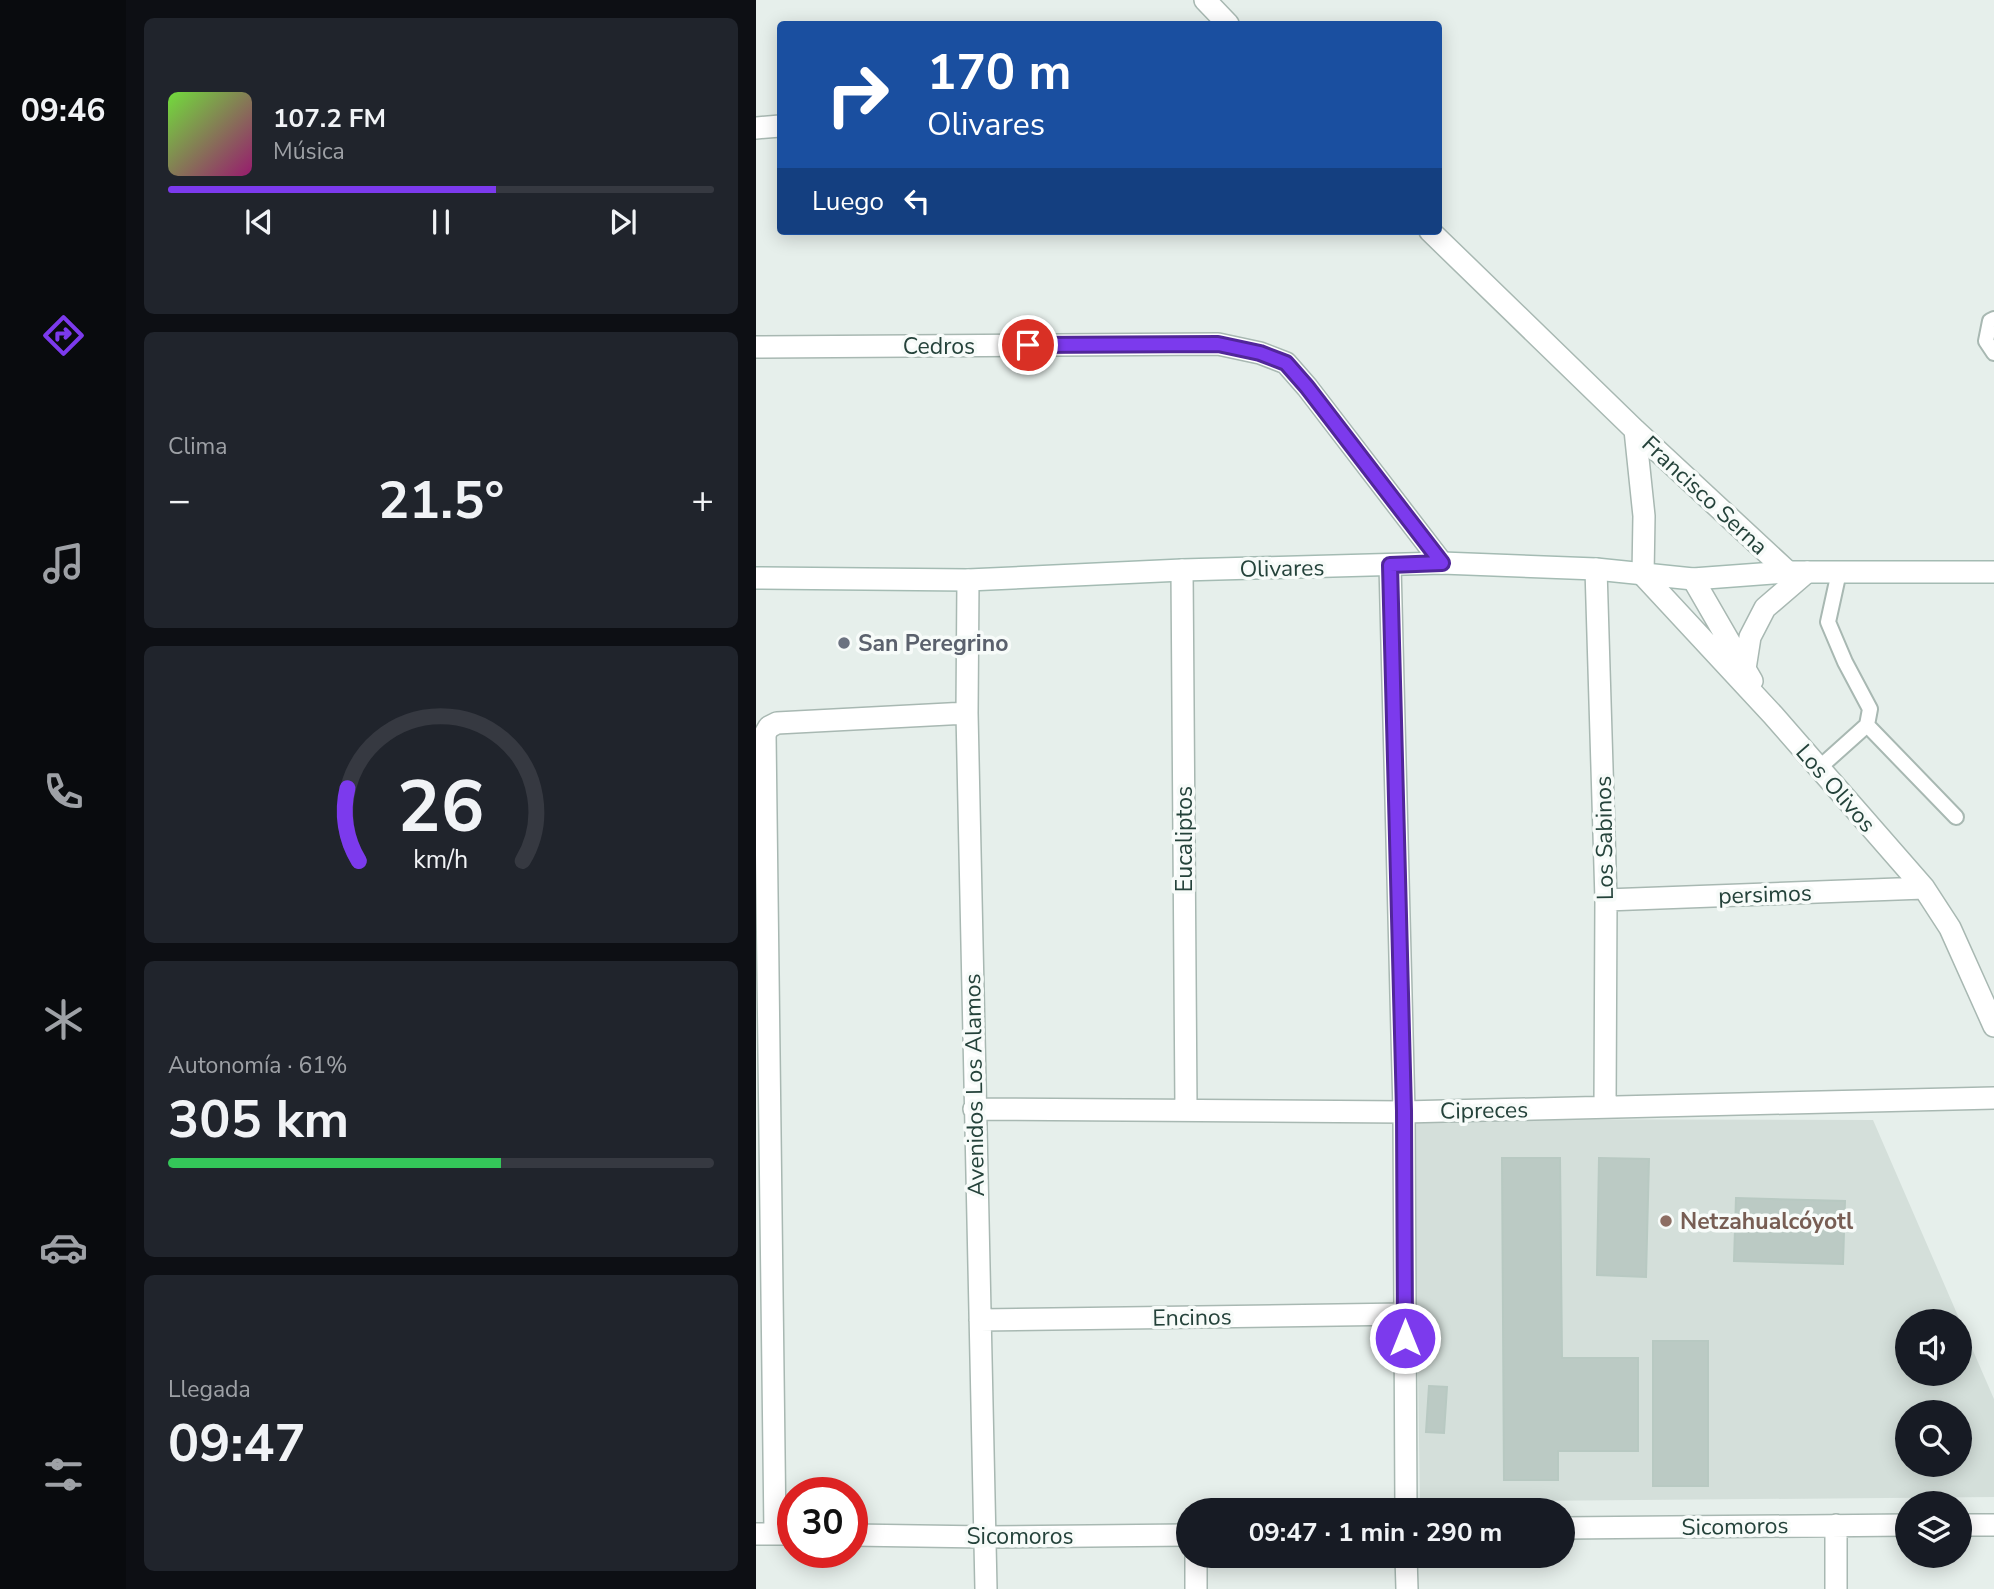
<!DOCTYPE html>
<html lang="es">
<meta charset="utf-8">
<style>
:root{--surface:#171b24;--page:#20242c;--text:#f1f3f6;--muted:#9ea1a6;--line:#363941;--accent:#7c3aed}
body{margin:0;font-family:"Nunito Sans",sans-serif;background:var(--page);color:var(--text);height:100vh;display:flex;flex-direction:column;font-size:26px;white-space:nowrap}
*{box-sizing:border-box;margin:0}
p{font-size:23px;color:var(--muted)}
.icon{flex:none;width:38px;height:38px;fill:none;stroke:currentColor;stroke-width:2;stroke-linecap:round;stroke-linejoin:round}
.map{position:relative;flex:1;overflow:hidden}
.drawer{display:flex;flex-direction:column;gap:18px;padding:18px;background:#0d0f14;width:630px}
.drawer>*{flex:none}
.top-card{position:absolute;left:21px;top:21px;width:665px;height:214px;border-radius:7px;box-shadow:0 4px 18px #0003;background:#1a4fa0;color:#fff;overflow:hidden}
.buttons{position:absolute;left:1139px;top:1309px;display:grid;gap:14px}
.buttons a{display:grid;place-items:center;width:77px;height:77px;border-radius:50%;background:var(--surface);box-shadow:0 4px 18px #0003;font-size:35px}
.speed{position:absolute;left:21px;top:1477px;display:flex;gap:14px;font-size:35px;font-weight:700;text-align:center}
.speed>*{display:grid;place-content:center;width:91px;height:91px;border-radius:50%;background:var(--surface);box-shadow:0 4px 18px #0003;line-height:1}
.speed .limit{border:10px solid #d22;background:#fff;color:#111}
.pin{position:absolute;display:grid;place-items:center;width:60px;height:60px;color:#fff;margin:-30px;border:4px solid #fff;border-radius:50%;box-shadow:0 2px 7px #0007}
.me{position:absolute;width:77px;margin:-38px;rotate:0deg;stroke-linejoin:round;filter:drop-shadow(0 0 5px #0008)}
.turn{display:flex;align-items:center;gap:24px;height:147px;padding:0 35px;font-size:32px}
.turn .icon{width:91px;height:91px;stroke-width:2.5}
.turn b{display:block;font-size:49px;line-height:60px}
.then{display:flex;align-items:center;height:66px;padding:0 35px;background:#0003;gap:14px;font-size:26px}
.big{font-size:52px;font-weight:700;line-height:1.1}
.drawer .card{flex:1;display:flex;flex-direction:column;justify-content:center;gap:10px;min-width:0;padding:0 24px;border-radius:10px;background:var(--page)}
.drawer .dial{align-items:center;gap:0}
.dial svg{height:182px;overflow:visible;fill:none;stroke:var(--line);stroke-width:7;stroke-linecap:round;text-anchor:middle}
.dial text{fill:var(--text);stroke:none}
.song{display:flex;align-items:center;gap:21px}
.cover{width:84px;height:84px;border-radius:10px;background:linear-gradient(135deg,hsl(100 70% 55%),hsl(320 70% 35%))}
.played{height:7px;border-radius:4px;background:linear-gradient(90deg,var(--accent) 60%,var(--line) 60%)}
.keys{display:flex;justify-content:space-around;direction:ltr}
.heat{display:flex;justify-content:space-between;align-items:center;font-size:38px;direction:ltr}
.charge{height:10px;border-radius:5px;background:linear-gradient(90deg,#34c759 61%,var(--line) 0)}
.trip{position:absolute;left:420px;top:1498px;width:399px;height:70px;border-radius:35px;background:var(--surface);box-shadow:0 4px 18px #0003;font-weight:700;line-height:70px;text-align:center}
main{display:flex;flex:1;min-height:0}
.tab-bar{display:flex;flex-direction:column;width:126px;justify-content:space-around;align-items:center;background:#090b0e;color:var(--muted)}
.tab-bar .icon{width:49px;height:49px}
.tab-bar .on{color:var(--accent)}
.tab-bar b{font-size:32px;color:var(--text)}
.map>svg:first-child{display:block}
.built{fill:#d4dfda;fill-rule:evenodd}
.building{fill:#bbcac4;stroke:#b8c9c2;stroke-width:2}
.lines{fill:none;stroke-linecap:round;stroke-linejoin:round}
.lane-casing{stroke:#a8b8b2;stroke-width:18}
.street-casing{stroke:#a8b8b2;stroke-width:24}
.secondary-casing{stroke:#a4bbb3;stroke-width:24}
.lane{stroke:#fff;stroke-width:14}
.street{stroke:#fff;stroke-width:21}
.secondary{stroke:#fff;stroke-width:21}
.route-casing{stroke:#51269a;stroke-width:18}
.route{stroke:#7c3aed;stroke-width:12}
.worship-dot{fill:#6b7280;stroke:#f7fbf9;stroke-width:2.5}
.education-dot{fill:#8d6e63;stroke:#f7fbf9;stroke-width:2.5}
.labels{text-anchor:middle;stroke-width:7;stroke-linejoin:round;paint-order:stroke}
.street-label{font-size:23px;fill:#24423a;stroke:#f7fbf9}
.worship-label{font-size:23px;font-weight:bold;fill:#5b616d;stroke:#f7fbf9;text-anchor:start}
.education-label{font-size:23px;font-weight:bold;fill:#785e54;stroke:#f7fbf9;text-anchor:start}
</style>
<main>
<nav class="tab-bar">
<b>09:46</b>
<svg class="icon on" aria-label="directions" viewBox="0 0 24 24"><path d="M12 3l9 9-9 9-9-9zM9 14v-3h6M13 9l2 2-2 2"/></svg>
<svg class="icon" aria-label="music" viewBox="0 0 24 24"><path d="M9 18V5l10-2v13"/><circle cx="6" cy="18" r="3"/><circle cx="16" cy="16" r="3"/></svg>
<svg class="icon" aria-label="phone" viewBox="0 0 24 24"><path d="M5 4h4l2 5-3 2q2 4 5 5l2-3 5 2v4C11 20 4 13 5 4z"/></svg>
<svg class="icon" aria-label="climate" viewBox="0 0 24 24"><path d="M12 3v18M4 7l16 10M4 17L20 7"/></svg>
<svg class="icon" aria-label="car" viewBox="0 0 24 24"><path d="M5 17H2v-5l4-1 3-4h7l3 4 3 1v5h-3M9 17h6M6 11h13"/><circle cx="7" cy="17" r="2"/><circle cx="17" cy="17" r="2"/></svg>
<svg class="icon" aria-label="filters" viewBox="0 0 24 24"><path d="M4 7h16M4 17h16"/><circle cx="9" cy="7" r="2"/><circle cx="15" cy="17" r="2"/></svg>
</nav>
<section class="drawer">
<div class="card">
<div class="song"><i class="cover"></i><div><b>107.2 FM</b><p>Música</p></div></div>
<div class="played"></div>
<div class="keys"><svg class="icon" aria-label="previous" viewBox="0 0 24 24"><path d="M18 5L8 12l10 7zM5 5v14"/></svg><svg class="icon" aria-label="pause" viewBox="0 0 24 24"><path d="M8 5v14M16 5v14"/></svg><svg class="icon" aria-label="next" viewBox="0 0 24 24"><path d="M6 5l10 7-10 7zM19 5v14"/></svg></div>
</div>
<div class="card"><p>Clima</p>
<div class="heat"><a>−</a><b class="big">21.5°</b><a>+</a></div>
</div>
<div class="card dial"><svg viewBox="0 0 100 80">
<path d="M14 69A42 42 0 1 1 86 69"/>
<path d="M14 69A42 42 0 0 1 9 37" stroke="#7c3aed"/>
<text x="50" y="56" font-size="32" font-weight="700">26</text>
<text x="50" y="72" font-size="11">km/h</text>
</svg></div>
<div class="card"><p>Autonomía · 61%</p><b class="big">305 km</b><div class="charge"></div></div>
<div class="card"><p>Llegada</p><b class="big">09:47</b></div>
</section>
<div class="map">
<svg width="1238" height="1589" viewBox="0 0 1238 1589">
<rect width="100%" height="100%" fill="#e6efeb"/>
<path class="built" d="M658,1119L1117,1120L1238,1399V1497L664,1502ZM1152,1321H1204V1374H1152ZM1152,1412H1204V1465H1152Z"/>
<path class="building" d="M746,1158H804L806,1358H882V1451H802V1480H748Z
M843,1158L893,1159L890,1277L841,1275Z
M980,1198L1089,1201L1087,1264L978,1261Z
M897,1341H952V1486H897Z
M673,1386L691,1387L688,1433L670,1432Z"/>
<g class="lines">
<defs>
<path id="lane" d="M1238,319L1234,321L1230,341L1238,353
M1111,725L1200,817
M1063,768L1111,725L1114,709L1089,662L1072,622L1083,572"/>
<path id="street" d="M449,0L472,24
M0,128L24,126
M674,231L879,430L1032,572
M0,347L462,344L504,353L530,363L551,387L686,563
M879,430L888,516L887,575L1017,715L1168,888L1194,928L1238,1026
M634,565L648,1112L650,1510
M840,569L850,900L849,1107
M426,570L430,1109
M937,579L996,681
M212,580L211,713L230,1589
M989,669L994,637L1009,608L1051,572
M850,900L1168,888
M218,1109L648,1112L1238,1098
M224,1320L649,1314
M1204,1525H1238
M807,1528L1152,1525
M19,1533L9,734L13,727L21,723L211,713
M0,1534H37
M96,1535L229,1537L432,1535
M440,1556V1589
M650,1556L651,1589
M1080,1589V1525"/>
<path id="secondary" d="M0,578L212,580L426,570L686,563L840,569L937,579L1032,572H1238"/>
</defs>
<use href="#lane" class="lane-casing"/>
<use href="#street" class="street-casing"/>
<use href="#secondary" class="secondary-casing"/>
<use href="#lane" class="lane"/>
<use href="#street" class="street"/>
<use href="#secondary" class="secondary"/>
</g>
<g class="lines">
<defs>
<path id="route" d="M272,345L462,344L504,353L530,363L551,387L686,563L634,565L648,1111L649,1338"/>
</defs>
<use href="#route" class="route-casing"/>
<use href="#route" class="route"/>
</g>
<circle class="worship-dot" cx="88" cy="643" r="7"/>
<circle class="education-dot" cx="910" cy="1221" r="7"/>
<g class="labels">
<g class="street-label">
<text x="183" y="354">Cedros</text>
<text transform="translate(949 495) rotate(43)" y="8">Francisco Serna</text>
<text transform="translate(526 568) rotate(-1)" y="8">Olivares</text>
<text transform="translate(1080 788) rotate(49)" y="8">Los Olivos</text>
<text transform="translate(848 838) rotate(-91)" y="8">Los Sabinos</text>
<text transform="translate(428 839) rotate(-90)" y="8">Eucaliptos</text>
<text transform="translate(1009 894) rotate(-2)" y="8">persimos</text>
<text transform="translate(218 1085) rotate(-91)" y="8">Avenidos Los Alamos</text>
<text transform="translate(728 1110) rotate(-1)" y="8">Cipreces</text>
<text transform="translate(436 1317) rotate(-1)" y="8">Encinos</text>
<text transform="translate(979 1526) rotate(-1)" y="8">Sicomoros</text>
<text x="264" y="1544">Sicomoros</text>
</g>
<g class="worship-label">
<text x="102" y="651">San Peregrino</text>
</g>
<g class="education-label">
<text x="924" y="1229">Netzahualcóyotl</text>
</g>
</g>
</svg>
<div class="buttons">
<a><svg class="icon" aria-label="sound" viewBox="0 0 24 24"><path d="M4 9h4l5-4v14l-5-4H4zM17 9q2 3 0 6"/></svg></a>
<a><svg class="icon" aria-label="search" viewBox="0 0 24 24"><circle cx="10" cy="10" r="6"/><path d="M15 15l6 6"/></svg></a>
<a><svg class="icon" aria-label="layers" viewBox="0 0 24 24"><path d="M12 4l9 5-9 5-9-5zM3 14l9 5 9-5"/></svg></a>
</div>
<div class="speed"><div class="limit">30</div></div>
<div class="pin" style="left:272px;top:345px;background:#d93025"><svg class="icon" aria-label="arrive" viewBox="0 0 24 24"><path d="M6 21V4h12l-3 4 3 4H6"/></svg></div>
<svg class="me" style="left:649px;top:1338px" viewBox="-20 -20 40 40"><circle r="17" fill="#7c3aed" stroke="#fff" stroke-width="3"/><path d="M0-11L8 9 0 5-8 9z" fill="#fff"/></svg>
<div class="trip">09:47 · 1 min · 290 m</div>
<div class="top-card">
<div class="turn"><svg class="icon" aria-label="right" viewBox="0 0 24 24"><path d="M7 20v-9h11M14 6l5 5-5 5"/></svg><div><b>170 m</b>Olivares</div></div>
<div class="then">Luego<svg class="icon" aria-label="left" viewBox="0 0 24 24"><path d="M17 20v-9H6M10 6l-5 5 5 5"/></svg></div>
</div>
</div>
</main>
